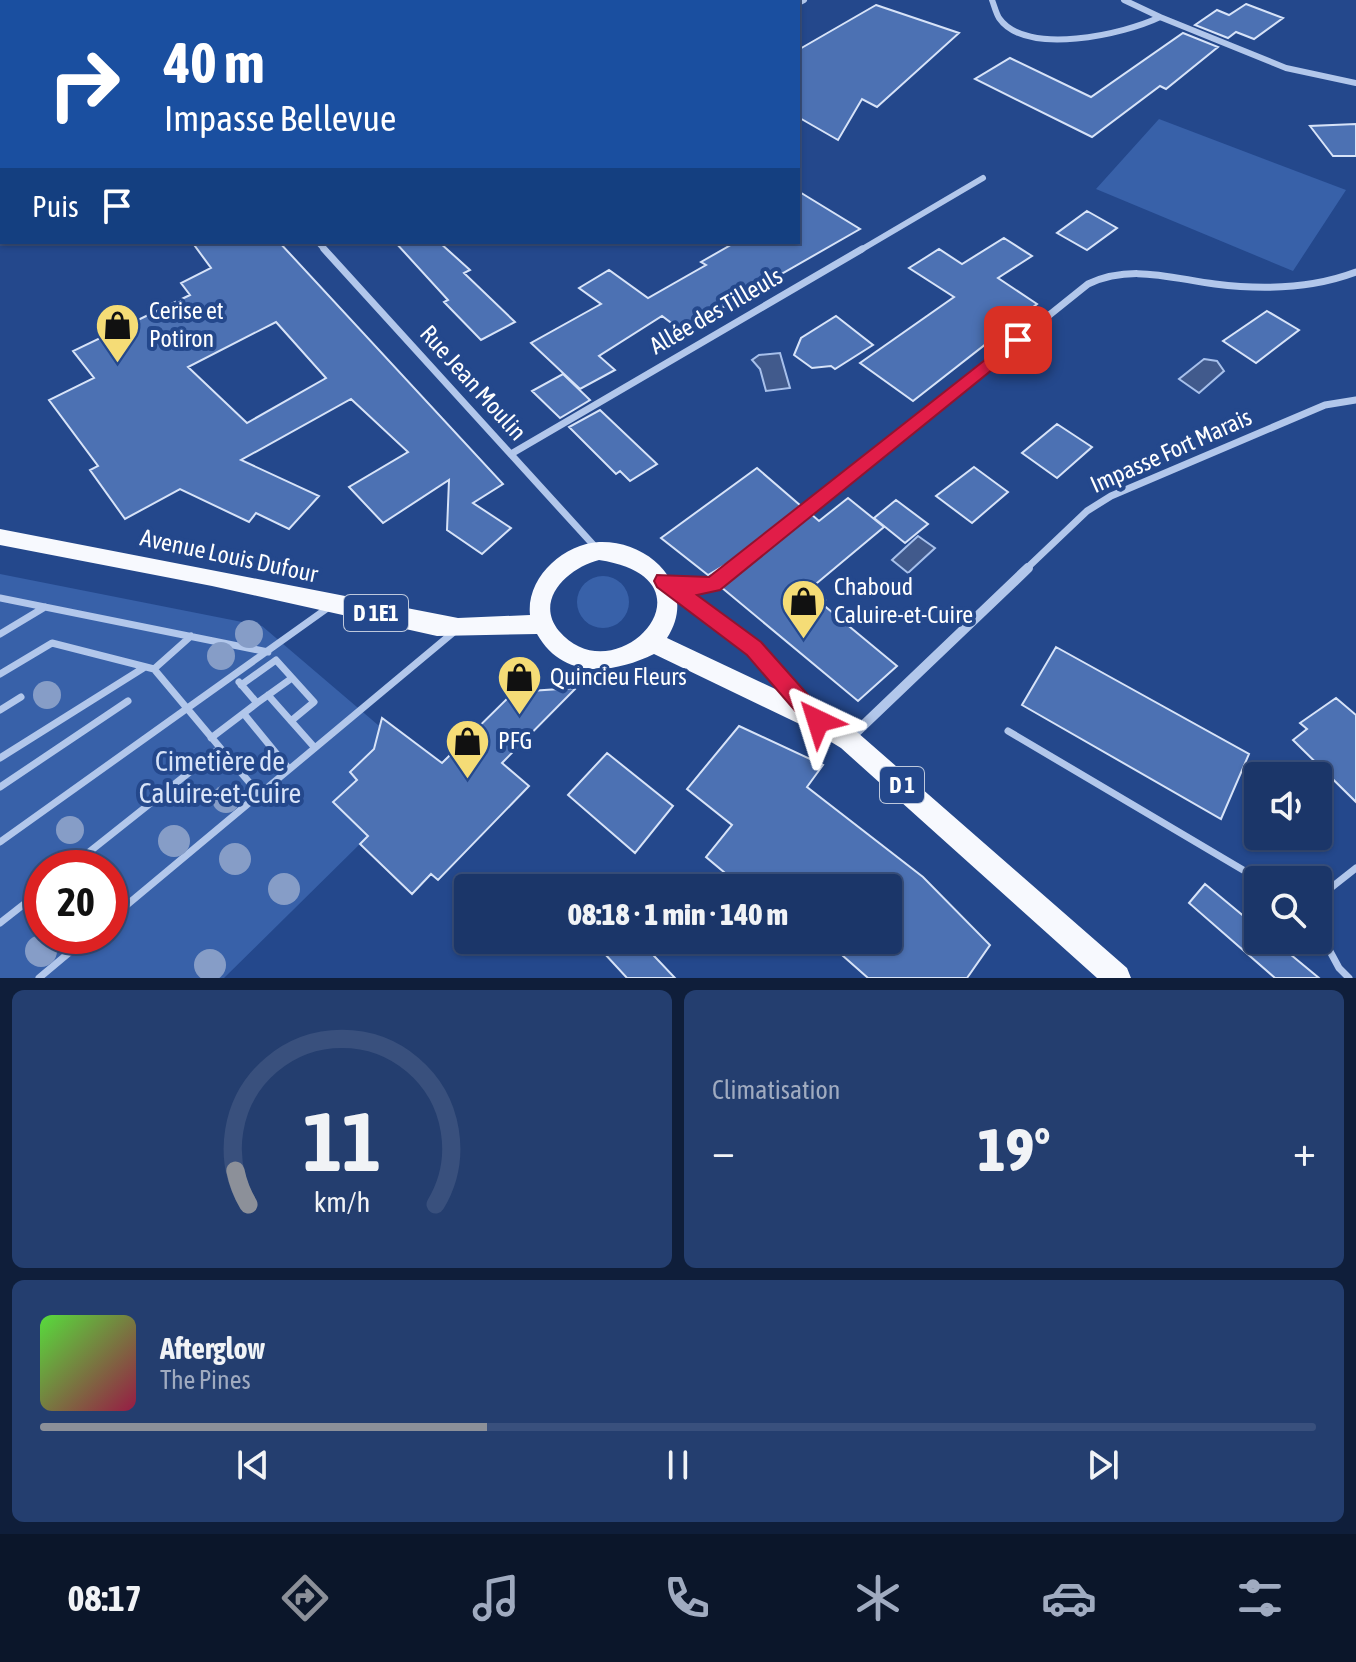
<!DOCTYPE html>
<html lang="fr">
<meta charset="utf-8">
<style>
:root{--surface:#1b3669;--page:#243e6f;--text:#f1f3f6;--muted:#a0abc0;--line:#39507d;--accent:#8c9099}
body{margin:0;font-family:"Asap Condensed",sans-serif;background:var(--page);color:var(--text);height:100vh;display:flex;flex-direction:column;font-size:30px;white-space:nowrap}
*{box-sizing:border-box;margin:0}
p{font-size:26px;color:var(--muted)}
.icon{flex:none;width:44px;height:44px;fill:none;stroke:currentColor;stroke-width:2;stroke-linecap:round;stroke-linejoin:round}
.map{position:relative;height:978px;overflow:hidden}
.side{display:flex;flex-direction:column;gap:12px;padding:12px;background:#0f1e3a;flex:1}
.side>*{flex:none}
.guide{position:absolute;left:0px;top:0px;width:800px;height:244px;box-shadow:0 2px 6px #0004,0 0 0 2px var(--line);background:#1a4fa0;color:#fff;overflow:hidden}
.buttons{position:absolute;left:1244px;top:762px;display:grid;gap:16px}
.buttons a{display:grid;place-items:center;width:88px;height:88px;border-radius:8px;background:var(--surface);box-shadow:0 2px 6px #0004,0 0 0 2px var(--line);font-size:40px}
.speed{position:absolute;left:24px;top:850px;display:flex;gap:16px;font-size:40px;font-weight:700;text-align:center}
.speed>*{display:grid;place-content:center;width:104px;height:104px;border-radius:50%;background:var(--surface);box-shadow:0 2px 6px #0004,0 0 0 2px var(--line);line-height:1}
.speed .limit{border:12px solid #d22;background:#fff;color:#111}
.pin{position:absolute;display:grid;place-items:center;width:68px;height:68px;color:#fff;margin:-34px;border-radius:16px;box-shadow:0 4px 12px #0006}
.me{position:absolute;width:88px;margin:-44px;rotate:319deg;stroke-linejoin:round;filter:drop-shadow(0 0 6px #0008)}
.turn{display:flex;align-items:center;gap:28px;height:168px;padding:0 32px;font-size:36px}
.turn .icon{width:104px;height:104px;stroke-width:2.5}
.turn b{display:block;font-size:56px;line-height:68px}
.then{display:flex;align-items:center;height:76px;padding:0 32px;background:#0003;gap:16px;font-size:30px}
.big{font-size:60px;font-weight:800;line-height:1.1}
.side .widget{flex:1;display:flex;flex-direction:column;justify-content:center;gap:12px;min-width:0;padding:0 28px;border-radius:12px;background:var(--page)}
.side .dial{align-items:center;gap:0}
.dial svg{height:208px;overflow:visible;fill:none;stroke:var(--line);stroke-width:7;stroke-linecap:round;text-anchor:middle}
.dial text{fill:var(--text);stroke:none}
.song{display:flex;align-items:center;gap:24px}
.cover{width:96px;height:96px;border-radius:12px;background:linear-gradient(135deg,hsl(110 70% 55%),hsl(340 70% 35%))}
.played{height:8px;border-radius:4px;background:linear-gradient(90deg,var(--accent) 35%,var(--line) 35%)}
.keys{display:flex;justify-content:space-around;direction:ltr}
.heat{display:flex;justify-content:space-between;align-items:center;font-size:44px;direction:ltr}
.side .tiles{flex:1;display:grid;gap:12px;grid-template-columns:1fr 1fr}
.widget:last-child{grid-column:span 2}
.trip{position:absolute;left:454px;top:874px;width:448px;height:80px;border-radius:8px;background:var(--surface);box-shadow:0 2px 6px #0004,0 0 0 2px var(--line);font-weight:800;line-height:80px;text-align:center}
.menu{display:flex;height:128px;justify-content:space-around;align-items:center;background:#0b162a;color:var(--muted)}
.menu .icon{width:56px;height:56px}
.menu .on{color:var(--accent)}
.menu b{font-size:36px;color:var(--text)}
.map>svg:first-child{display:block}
.green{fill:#3861a9;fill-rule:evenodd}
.water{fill:#415a8c;stroke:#a7c0eb;stroke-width:2}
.building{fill:#4c71b3;stroke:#d7e3f8;stroke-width:2;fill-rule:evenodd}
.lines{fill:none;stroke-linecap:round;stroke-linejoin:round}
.lane-far1{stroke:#b2c7eb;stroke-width:4}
.lane{stroke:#b2c7eb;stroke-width:7}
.street-far2{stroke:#b2c7eb;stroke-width:6}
.street-far1{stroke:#b2c7eb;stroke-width:7}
.street{stroke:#b2c7eb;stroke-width:10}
.primary{fill:#f7f9fe;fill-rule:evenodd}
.tree{fill:#869dc7}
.route{fill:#e11d48;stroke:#92132f;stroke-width:2}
.labels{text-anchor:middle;stroke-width:8;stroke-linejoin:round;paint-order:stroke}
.shield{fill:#24488c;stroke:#bdc8dc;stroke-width:2}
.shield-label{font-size:22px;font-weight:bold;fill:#fff}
.poi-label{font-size:24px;fill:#fff;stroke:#24488c;text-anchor:start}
.street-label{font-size:24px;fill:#fff;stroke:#24488c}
.near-park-label{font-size:28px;fill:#d7e3f8;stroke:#24488c}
</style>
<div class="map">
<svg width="1356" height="978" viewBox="0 0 1356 978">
<rect width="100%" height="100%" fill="#24488c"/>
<path class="green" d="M1159,119L1346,190L1293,271L1096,189Z
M0,574L262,626L378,725L387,722L442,763L224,978H0ZM42,868H110V936H42Z
M577 602a26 26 0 1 1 52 0a26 26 0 1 1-52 0Z"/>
<path class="water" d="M780,353L790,388L766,391L760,369L752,360L759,355Z
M1204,359L1217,361L1224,371L1199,393L1179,379Z
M918,536L935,548L908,573L892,560Z"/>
<path class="building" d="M1246,4L1283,18L1254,39L1236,32L1228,38L1195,25L1217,10L1229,15Z
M876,5L959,33L877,107L862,99L838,140L798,117V50Z
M1183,33L1218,47L1166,89L1160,86L1092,137L975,79L1010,58L1091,97Z
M1356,124V156H1333L1310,126Z
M798,191L860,229L682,331L662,316L599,356L615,370L580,389L531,343L601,304L579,288L609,270L648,298L706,265L701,262L736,242H798Z
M1087,211L1117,228L1087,250L1057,233Z
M1004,238L1032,256L998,278L1037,304L913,401L860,363L954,297L909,268L939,249L962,264Z
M192,242H279L503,484L473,503L511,528L482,554L447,530L449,480L383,523L349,487L408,452L351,399L241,460L319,496L289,529L256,513L249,522L180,489L125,519L90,470L98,466L49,400L94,378L73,351L190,295L181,283L211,268ZM276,322L326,378L247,423L188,367Z
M395,242H439L470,270L464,273L515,322L481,340L444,302L448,300Z
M1267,311L1299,330L1256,363L1223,341Z
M836,316L873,345L835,369L831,366L812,368L794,355L801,338Z
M563,374L590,400L560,418L532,391Z
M600,410L657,464L630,481L620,471L616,474L569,427Z
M1057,424L1092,447L1057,478L1022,453Z
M974,467L1008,492L972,523L936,496Z
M757,468L801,506L733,560L708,575L661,538Z
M848,498L884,527L811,588L825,600L821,603L897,666L858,701L721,587L811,514L819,521Z
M896,500L928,524L905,543L874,518Z
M1056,647L1249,754L1221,819L1022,705Z
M576,688L502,763L529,786L438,880L431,874L412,894L360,844L368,836L333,802L357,780L350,772L374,749L382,718L442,763L514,692Z
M1336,698L1356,715V802L1293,740L1307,729L1300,723Z
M739,726L823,765L807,787L923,877L990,945L967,978H868L825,940H888V888H743L706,857L732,825L687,789Z
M607,753L673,806L635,853L568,795Z
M1205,884L1258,928V940H1273L1319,978H1275L1189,903Z
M592,940H639L675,978H627Z"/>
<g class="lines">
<path class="lane-far1" d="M271,0L275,2
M706,0L717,2
M342,2L346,0"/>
<path class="lane" d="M668,584L754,648L805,706
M0,598L268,652
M0,634L45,607
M154,669L191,636
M0,674L52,643L154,669L259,794
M241,685L276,660L314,702L291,721
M268,695L315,748
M257,703L292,678
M0,710L21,697
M244,714L289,769
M1008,731L1260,880
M211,738L257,703L239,682
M0,758L145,667
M0,787L128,701
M0,842L329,607
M69,868L220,748
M1318,898L1356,868
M110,919L455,631
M0,923L42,890
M1318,929L1339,968L1349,978
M39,978L89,936"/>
<path class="street-far2" d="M992,0C994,5 996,13 999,18C1026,57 1125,34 1160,17L1286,68L1356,83
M1124,0L1160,17
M798,3L804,0
M318,242L326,251
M859,251L983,178"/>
<path class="street-far1" d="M324,249L598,550
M511,454L862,249
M731,570L1088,284C1131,264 1170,278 1215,284C1263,290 1311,289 1356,272
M1025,570L1087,511L1111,496L1325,405L1356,400"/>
<path class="street" d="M664,581C697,588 707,590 734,568
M849,739L1028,568"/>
<path class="primary" d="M0,529L458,618L530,615C526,578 563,544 599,542C651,540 699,589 667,638L826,713L857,732L1127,968L1131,978H1097L841,748L810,729L654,654C613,674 563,680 537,634L437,636L212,586L0,545ZM599,560C725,579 616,698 559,631C533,599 570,567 599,560Z"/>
</g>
<g class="tree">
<circle cx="249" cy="634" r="14"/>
<circle cx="221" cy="656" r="14"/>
<circle cx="47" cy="695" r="14"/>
<circle cx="226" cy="799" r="14"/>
<circle cx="70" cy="830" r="14"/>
<circle cx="174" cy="841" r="16"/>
<circle cx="235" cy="859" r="16"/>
<circle cx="284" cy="889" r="16"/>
<circle cx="41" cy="951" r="16"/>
<circle cx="210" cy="965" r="16"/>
</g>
<path class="route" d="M1018,334L1026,340L1024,344L720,590L697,595L761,642L825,714L828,721L825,728L818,731L810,728L747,655L657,587L654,581L657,575L709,577Z"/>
<defs>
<symbol id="shop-pin" viewBox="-11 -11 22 30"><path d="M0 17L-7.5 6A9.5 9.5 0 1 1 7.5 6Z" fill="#f5dc76" stroke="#24488c"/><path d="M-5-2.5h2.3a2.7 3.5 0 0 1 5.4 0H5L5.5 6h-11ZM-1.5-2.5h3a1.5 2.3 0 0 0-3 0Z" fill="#111"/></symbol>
</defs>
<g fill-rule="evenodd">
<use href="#shop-pin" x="92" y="300" width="51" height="69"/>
<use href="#shop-pin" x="778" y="576" width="51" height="69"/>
<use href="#shop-pin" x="494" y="652" width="51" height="69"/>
<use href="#shop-pin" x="442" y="716" width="51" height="69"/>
</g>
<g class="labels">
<g class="shield">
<rect x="344" y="595" width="64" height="36" rx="6"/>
<rect x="880" y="767" width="44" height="36" rx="6"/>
</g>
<g class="shield-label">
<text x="376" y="621">D 1E1</text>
<text x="902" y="793">D 1</text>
</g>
<g class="poi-label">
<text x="149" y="319">Cerise et<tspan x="149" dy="28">Potiron</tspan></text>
<text x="834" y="595">Chaboud<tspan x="834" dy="28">Caluire-et-Cuire</tspan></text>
<text x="550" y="685">Quincieu Fleurs</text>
<text x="498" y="749">PFG</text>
</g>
<g class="street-label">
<text transform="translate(716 311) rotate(-30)" y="8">Allée des Tilleuls</text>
<text transform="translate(473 383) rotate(48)" y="8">Rue Jean Moulin</text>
<text transform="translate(1171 451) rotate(-24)" y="8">Impasse Fort Marais</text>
<text transform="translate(229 556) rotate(12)" y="8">Avenue Louis Dufour</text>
</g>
<g class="near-park-label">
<text x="220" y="771">Cimetière de<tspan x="220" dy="32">Caluire-et-Cuire</tspan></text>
</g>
</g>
</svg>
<div class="buttons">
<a><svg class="icon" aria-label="sound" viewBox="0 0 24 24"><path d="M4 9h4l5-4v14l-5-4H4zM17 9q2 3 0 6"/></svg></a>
<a><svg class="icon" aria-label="search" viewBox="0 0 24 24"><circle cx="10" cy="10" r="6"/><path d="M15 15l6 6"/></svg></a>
</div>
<div class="speed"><div class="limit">20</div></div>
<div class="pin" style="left:1018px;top:340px;background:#d93025"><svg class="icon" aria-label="arrive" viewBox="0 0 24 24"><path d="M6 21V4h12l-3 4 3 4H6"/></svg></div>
<svg class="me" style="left:818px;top:721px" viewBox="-20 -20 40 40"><path d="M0-17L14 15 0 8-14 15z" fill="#e11d48" stroke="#fff" stroke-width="4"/></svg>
<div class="trip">08:18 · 1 min · 140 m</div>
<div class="guide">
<div class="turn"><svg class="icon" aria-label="right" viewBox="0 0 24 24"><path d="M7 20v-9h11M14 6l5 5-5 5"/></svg><div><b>40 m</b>Impasse Bellevue</div></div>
<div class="then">Puis<svg class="icon" aria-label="arrive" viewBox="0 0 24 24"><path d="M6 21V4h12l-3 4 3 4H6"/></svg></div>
</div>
</div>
<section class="side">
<div class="tiles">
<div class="widget dial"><svg viewBox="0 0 100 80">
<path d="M14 69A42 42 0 1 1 86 69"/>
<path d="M14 69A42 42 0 0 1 9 56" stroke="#8c9099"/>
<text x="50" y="56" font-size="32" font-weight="700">11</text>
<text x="50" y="72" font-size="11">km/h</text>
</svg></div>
<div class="widget"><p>Climatisation</p>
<div class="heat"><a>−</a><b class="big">19°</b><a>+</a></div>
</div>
<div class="widget">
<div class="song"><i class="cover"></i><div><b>Afterglow</b><p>The Pines</p></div></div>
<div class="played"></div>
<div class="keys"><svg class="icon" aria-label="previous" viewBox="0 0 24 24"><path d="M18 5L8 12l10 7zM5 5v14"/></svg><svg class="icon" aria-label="pause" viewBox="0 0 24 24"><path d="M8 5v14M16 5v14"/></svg><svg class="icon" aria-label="next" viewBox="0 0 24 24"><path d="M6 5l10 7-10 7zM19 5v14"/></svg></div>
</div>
</div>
</section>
<nav class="menu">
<b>08:17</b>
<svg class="icon on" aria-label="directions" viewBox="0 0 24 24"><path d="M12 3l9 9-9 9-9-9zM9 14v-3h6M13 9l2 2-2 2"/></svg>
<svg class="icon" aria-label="music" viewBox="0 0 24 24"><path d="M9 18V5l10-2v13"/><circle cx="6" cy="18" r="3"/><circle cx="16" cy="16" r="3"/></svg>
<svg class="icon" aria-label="phone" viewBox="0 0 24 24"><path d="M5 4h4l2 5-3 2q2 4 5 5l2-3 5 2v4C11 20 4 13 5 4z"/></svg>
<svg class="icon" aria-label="climate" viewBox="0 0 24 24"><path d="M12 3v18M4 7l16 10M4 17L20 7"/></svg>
<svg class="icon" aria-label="car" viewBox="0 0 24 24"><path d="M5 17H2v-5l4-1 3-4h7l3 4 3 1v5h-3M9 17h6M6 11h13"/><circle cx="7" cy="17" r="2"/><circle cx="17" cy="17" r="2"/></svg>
<svg class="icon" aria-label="filters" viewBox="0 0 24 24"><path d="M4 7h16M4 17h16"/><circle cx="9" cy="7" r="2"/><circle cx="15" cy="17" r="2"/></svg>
</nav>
